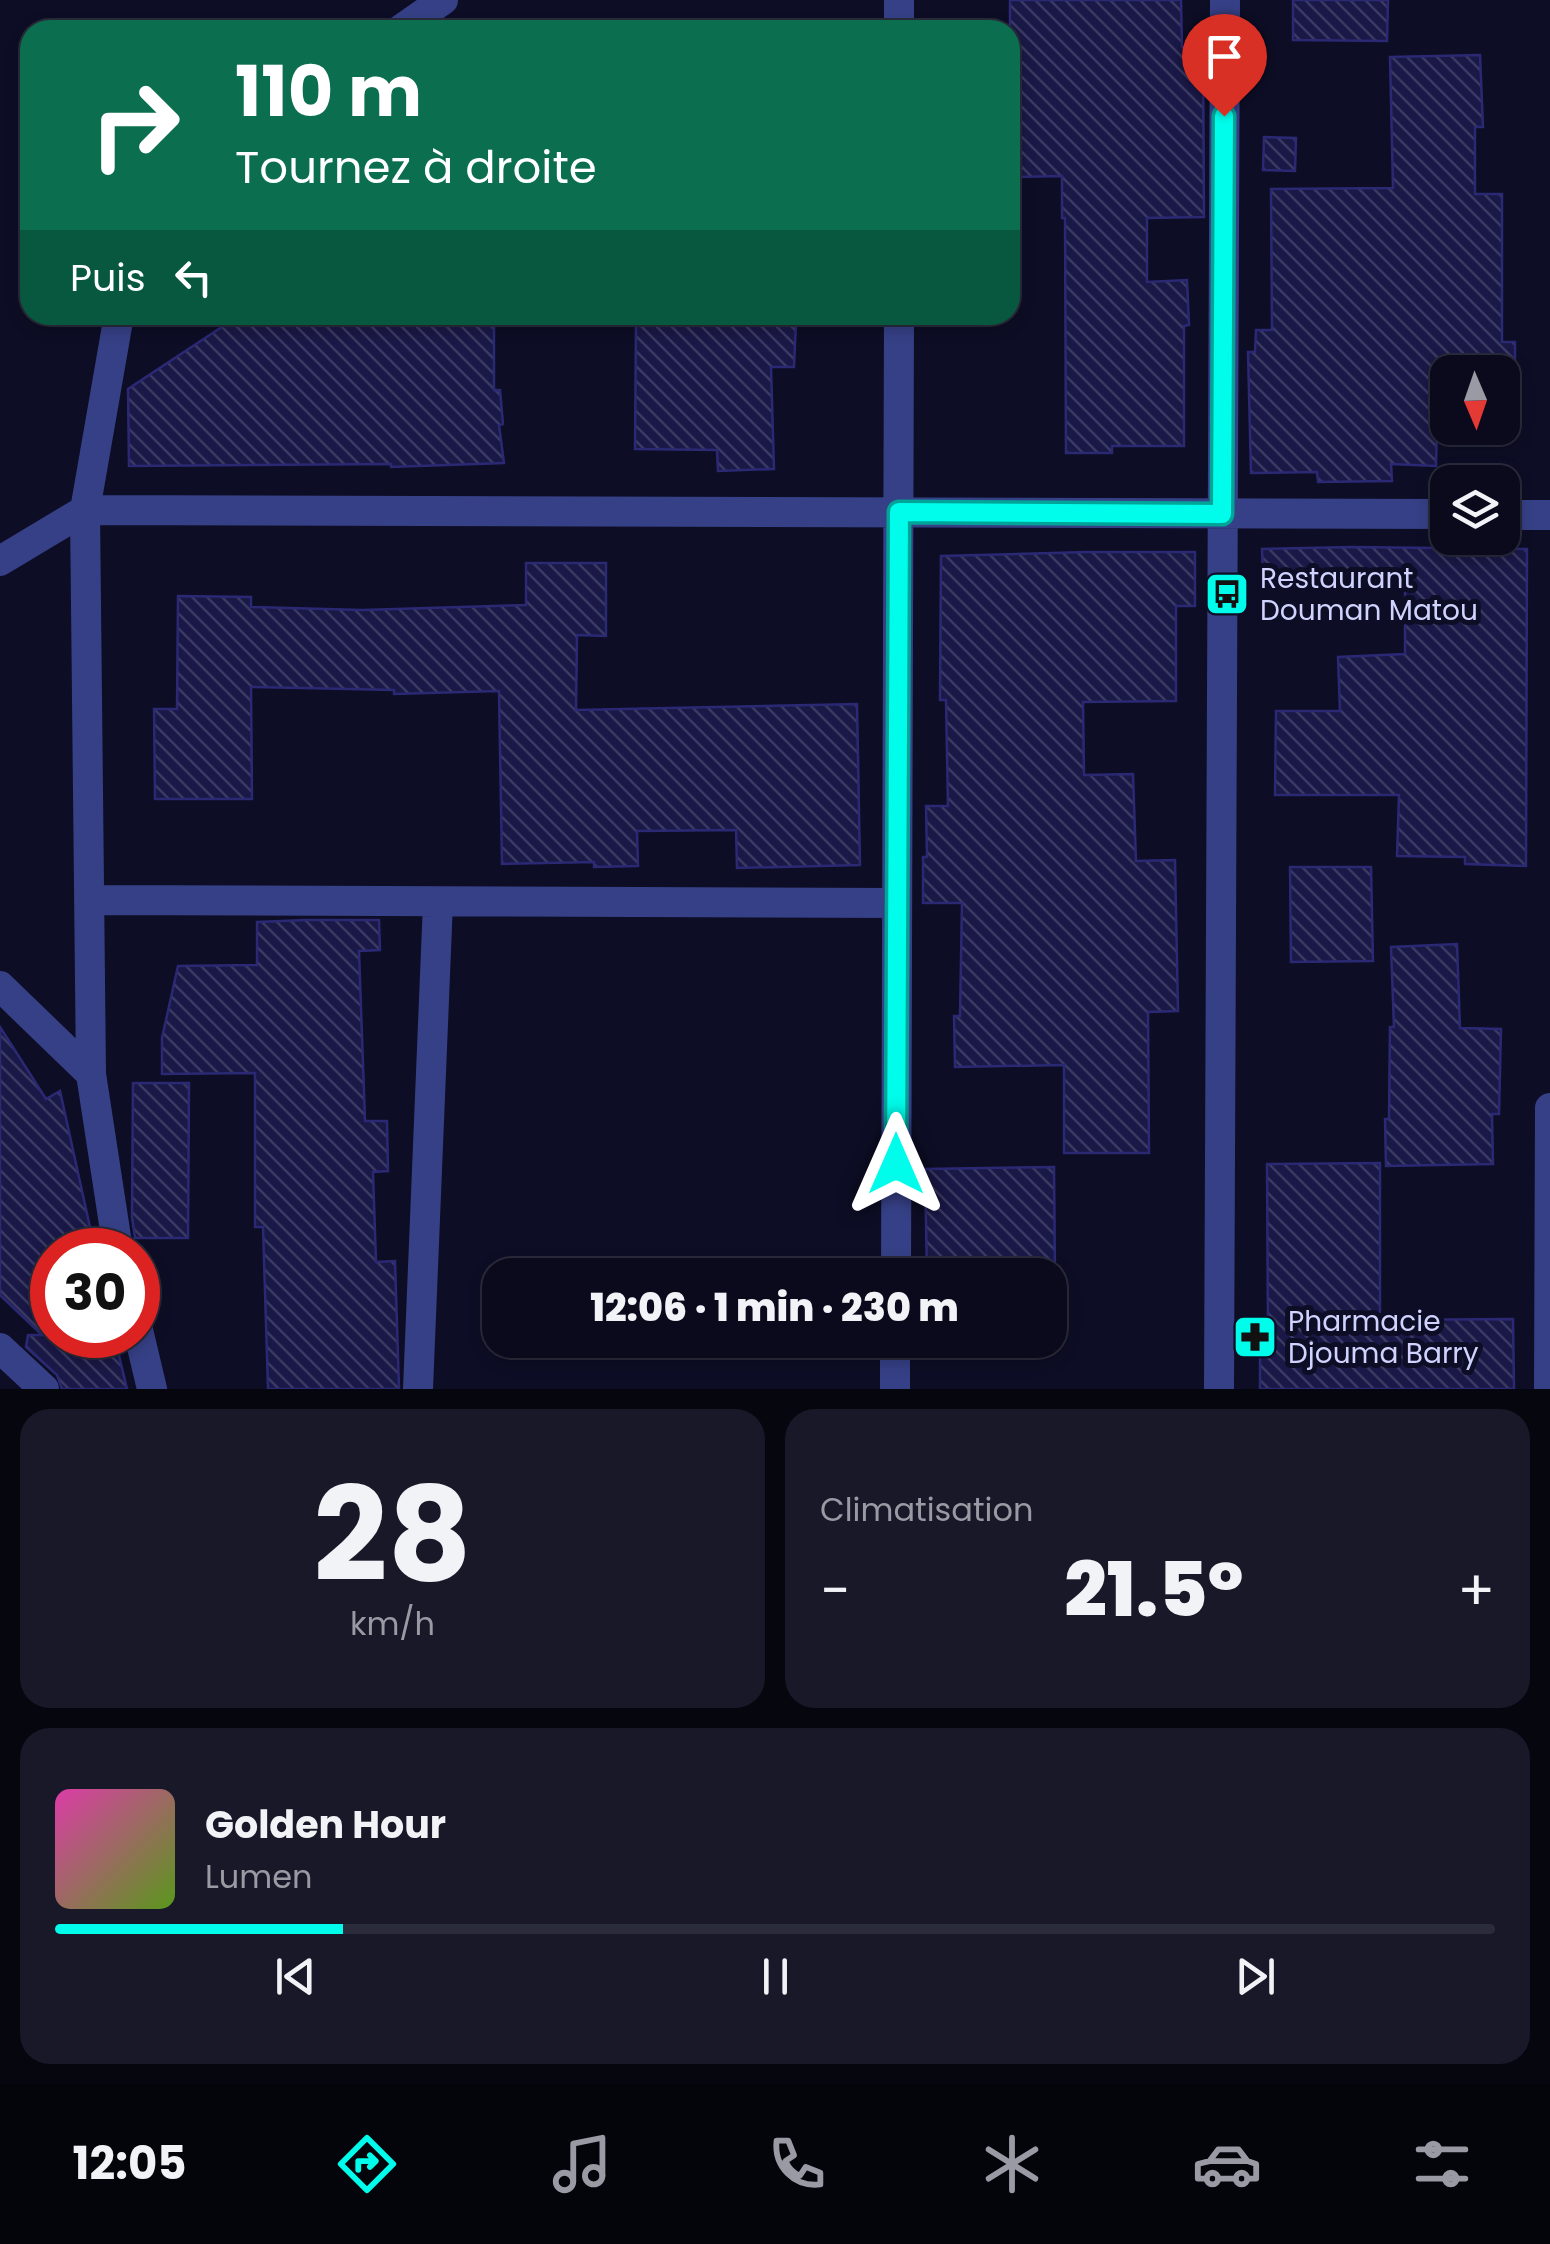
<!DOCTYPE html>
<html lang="fr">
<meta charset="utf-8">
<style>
:root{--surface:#0a0a1c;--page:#181829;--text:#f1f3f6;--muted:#999aa3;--line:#2a2b3b;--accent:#00fcea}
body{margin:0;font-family:Poppins,sans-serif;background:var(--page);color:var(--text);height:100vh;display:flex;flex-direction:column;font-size:38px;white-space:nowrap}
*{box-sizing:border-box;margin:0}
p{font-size:32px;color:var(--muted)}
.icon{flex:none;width:55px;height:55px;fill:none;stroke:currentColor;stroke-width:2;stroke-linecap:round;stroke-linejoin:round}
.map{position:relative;height:1389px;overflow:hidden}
.details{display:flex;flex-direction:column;gap:20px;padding:20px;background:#06060f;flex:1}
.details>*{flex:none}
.top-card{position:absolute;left:20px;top:20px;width:1000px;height:305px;border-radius:30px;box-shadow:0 5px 15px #0003,0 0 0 2px var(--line);background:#0b6e4f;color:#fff;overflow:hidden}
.needle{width:65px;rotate:178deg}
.tools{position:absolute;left:1430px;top:355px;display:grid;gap:20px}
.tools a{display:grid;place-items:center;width:90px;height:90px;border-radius:20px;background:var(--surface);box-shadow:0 5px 15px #0003,0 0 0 2px var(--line);font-size:50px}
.speed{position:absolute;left:30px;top:1228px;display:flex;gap:20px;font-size:50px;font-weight:700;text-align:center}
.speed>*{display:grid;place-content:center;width:130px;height:130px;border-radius:50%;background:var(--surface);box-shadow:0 5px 15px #0003,0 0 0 2px var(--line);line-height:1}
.speed .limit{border:15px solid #d22;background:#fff;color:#111}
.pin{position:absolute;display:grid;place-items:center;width:85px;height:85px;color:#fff;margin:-102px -42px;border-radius:50% 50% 50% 0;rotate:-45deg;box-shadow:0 0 10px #0007}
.pin .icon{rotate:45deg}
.me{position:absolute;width:110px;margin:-55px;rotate:0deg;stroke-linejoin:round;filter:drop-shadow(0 0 8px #0008)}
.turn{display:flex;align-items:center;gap:35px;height:210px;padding:0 50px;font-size:45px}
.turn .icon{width:130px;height:130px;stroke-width:2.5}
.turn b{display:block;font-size:70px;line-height:85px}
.then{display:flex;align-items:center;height:95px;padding:0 50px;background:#0003;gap:20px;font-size:38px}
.big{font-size:75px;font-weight:800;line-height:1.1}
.details .tile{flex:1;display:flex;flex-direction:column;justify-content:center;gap:15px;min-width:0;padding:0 35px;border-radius:30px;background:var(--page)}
.details .dial{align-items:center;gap:0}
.dial b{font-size:130px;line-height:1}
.song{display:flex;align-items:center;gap:30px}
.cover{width:120px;height:120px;border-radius:15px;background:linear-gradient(135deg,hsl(320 70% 55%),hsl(90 70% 35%))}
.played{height:10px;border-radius:5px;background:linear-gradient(90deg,var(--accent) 20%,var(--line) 20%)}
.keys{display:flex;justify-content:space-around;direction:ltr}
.heat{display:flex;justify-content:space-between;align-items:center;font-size:55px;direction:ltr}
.details .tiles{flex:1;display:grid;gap:20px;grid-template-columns:1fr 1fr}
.tile:last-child{grid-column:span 2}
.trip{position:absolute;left:482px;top:1258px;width:585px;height:100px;border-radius:30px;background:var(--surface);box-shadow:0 5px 15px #0003,0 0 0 2px var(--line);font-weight:800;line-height:100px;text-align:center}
.dock{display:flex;height:160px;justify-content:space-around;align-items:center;background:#04040b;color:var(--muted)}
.dock .icon{width:70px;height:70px}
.dock .selected{color:var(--accent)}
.dock b{font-size:45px;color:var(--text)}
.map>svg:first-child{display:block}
.building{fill:url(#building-back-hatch);stroke:#2b2974;stroke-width:2.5}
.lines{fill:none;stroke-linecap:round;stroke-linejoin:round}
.minor{stroke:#364086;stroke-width:30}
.route-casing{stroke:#00a498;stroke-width:25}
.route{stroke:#00fcea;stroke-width:18}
.labels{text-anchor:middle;stroke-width:10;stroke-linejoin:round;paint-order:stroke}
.poi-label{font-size:28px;fill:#d1d3ff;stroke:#0d0d25;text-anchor:start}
</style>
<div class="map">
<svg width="1550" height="1389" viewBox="0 0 1550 1389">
<defs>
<pattern id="building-back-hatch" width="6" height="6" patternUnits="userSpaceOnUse" patternTransform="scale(2.5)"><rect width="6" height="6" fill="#1a1846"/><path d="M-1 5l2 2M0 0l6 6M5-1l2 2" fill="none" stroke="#3a3962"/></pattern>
</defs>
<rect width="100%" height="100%" fill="#0d0d25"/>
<path class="building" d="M1010,0H1181L1182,47H1203L1204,217L1147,218V282L1187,280L1189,325L1184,326V446H1112V453H1066L1065,218H1062V176L1010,177Z
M1293,0H1388L1387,41L1293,40Z
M1480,55L1483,127H1475V194H1502V342H1515V417L1502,416V372H1448V425H1437L1436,466L1391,464L1392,481L1318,482L1317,472L1251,473L1248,352H1255L1256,330H1272L1271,189L1393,188L1390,57Z
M1264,137L1296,138L1295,171L1263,170Z
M240,315H494V390H500L503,424L499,425L504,463L391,467V464L129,466L128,389Z
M744,320L796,322L794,367H771L774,469L718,471L717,450L635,449L636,323L744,324Z
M1352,547L1527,549L1526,866L1465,864V857L1397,856L1399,795H1275L1276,711H1340L1338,657L1405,654V580L1263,581L1262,549Z
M1087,552H1195V606H1176V701L1083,702L1084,775L1133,774L1136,861L1175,860L1178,1011L1148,1012L1149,1153H1064V1065L955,1067L954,1016H960L962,903H923V857H927L926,806H948L946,700H940L941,556Z
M526,563H606V636L577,635L576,710L857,704L860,865L737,868L736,830L637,831L638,866L594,867V862L502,864L499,691L394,694V690L251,687L252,799H155L154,709H177L178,596L251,597V607L362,610L526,605Z
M1290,867H1371L1373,961L1291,962Z
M306,920H379L380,950L359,951L365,1121H387L388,1171L373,1172L376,1262L395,1261L399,1389H268L263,1227H255V1073L162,1074V1038L178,966L257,965V922Z
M1457,944L1460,1028L1501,1029L1499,1114H1492L1493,1164L1386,1166L1385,1119H1389L1390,1027H1394L1391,947Z
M0,1027L46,1099L60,1091L95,1250H52V1335H114L127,1389H62L57,1375L26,1347L28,1335H42L0,1295Z
M133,1083H189L188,1238H135L132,1217Z
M1380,1163V1320L1513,1319L1514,1389H1260V1331H1268L1267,1164Z
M1054,1167L1055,1275H927L925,1169Z"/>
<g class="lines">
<path class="minor" d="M899,0V30
M400,30L443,0
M1502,515H1550
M0,561L85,510L1448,514
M89,900L897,903
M0,986L91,1074
M118,1250L91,1074L85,510L119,315
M896,1275L899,315
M138,1330L152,1389
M0,1348L44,1389
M418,1389L438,902
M895,1389V1340
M1219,1389L1225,0
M1549,1389L1550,1108"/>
</g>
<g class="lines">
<defs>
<path id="route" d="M896,1164L899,512L1222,514L1224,116"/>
</defs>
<use href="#route" class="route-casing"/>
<use href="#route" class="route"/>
</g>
<defs>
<symbol id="bus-square" viewBox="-11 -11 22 22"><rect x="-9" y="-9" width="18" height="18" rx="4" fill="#00fcea" stroke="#0d0d25"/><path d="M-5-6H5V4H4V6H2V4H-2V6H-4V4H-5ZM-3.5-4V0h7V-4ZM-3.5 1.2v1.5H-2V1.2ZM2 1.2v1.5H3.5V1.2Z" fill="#111"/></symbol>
<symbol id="pharmacy-square" viewBox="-11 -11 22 22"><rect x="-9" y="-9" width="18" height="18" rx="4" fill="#00fcea" stroke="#0d0d25"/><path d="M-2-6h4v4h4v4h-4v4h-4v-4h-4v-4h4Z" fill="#111"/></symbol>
</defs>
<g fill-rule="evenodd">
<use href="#bus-square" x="1202" y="569" width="50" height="50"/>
<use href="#pharmacy-square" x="1230" y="1312" width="50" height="50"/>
</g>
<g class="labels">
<g class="poi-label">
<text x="1260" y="588">Restaurant<tspan x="1260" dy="32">Douman Matou</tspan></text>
<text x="1288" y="1331">Pharmacie<tspan x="1288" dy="32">Djouma Barry</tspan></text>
</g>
</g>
</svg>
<div class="tools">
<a><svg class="needle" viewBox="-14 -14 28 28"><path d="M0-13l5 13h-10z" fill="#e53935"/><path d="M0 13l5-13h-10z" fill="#999aa3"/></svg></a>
<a><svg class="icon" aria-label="layers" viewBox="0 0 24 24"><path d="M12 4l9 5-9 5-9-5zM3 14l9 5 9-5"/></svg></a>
</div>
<div class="speed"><div class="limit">30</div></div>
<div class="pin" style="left:1224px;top:116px;background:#d93025"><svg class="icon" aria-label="arrive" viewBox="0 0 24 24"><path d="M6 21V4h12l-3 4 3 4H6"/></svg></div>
<svg class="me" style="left:896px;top:1164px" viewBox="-20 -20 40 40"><path d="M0-17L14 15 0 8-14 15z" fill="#00fcea" stroke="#fff" stroke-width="4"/></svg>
<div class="trip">12:06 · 1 min · 230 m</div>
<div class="top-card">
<div class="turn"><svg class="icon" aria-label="right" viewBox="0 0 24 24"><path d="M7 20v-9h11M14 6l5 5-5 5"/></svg><div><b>110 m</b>Tournez à droite</div></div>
<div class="then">Puis<svg class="icon" aria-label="left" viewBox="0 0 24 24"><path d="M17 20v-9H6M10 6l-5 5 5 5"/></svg></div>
</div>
</div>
<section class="details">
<div class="tiles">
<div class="tile dial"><b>28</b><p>km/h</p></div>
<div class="tile"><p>Climatisation</p>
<div class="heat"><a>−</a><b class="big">21.5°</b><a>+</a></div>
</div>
<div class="tile">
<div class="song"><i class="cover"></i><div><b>Golden Hour</b><p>Lumen</p></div></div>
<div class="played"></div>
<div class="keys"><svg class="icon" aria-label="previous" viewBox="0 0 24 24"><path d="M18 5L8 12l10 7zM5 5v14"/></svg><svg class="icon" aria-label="pause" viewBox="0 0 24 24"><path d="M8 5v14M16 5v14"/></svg><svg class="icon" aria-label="next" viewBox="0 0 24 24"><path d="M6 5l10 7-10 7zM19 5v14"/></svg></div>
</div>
</div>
</section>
<nav class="dock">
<b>12:05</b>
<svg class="icon selected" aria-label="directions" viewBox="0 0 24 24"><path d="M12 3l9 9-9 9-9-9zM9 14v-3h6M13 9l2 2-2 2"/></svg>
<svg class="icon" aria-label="music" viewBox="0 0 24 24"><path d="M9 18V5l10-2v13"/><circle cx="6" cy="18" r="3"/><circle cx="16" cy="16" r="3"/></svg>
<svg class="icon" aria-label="phone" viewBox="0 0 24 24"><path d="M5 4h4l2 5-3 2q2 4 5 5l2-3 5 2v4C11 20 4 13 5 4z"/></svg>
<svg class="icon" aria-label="climate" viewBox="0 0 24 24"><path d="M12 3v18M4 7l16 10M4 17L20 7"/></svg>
<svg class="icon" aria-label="car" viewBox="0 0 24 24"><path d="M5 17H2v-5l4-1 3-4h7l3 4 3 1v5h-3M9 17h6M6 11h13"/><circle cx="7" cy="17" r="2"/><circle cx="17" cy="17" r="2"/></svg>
<svg class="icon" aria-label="filters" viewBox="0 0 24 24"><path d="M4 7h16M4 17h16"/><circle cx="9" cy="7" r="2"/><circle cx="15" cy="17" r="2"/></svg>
</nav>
